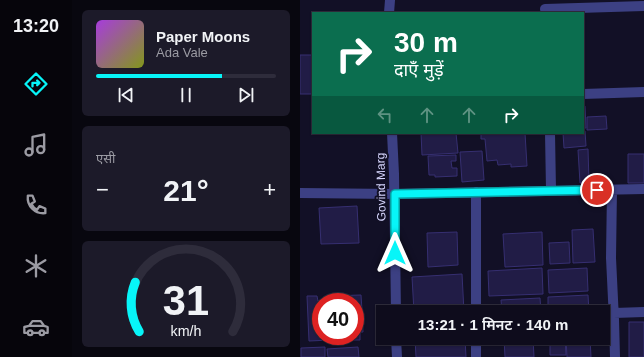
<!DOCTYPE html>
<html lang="hi">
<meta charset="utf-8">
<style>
:root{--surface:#0e0c1c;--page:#1c1a29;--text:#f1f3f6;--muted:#9b9ba3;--line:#2e2c3b;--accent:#07f5f8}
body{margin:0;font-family:Arial,"Noto Sans Devanagari",sans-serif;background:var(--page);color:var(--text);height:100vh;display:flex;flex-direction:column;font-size:15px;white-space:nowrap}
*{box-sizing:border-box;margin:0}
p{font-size:13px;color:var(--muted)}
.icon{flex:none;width:22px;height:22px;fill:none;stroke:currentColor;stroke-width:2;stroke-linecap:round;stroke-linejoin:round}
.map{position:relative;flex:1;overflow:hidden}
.drawer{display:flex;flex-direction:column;gap:10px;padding:10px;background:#08070f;width:228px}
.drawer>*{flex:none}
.hud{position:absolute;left:12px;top:12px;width:272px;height:122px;border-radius:0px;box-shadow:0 1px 3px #0004,0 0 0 1px var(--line);background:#0b6e4f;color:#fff;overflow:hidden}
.speed{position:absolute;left:12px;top:293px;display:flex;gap:8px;font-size:20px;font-weight:700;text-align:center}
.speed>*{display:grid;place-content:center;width:52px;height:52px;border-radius:50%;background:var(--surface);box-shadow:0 1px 3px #0004,0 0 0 1px var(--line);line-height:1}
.speed .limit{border:6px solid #d22;background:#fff;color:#111}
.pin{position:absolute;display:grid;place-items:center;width:34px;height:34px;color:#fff;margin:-17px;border:2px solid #fff;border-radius:50%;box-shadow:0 1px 4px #0007}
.me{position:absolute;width:44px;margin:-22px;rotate:0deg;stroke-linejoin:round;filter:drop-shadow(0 0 3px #0008)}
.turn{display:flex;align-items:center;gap:14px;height:84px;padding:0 16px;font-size:18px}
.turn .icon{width:52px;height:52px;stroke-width:2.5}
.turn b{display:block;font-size:28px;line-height:34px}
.lanes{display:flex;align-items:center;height:38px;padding:0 16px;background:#0003;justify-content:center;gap:20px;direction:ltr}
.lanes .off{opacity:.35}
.big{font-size:30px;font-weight:600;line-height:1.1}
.drawer .widget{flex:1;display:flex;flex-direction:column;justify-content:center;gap:6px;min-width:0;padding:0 14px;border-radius:6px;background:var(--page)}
.drawer .dial{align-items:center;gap:0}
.dial svg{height:104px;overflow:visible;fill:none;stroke:var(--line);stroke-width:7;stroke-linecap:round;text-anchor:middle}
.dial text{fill:var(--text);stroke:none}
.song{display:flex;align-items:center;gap:12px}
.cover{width:48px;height:48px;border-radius:6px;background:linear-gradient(135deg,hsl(280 70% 55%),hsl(70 70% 35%))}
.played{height:4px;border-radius:2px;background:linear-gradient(90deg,var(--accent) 70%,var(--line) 70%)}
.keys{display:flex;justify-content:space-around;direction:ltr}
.heat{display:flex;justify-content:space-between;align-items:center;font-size:22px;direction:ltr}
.trip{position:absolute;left:76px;top:305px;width:234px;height:40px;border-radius:0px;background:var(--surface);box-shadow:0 1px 3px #0004,0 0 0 1px var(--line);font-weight:600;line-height:40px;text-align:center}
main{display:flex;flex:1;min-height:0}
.dock{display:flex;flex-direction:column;width:72px;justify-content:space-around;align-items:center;background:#06050b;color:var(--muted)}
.dock .icon{width:28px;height:28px}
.dock .on{color:var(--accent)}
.dock b{font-size:18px;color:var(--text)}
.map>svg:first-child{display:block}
.building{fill:#211c46;stroke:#362f71}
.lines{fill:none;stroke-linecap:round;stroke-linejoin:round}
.minor{stroke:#3c4083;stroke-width:10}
.route-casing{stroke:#059fa1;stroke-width:10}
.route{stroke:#07f5f8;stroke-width:7}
.labels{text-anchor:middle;stroke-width:4;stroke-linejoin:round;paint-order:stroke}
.street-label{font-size:12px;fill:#d7d6fe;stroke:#121026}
</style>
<main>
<nav class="dock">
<b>13:20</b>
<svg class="icon on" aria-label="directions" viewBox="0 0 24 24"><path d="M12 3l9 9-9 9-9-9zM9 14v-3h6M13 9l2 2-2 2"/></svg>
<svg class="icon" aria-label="music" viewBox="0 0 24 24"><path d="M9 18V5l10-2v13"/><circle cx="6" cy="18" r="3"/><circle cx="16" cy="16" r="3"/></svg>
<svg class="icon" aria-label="phone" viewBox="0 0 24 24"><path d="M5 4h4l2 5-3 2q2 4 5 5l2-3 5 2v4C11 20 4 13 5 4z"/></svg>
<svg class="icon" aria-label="climate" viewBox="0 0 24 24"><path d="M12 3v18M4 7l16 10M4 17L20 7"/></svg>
<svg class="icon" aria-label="car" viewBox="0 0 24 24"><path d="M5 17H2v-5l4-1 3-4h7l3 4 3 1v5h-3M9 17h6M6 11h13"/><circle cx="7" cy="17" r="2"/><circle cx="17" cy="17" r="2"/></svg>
</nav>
<section class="drawer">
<div class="widget">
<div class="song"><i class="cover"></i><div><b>Paper Moons</b><p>Ada Vale</p></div></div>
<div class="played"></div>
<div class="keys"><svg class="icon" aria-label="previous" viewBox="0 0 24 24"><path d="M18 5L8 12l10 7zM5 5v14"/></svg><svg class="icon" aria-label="pause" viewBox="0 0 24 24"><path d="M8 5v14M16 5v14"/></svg><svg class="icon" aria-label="next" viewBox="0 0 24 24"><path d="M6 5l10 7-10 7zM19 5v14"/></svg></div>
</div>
<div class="widget"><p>एसी</p>
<div class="heat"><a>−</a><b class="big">21°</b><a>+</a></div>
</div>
<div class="widget dial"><svg viewBox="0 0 100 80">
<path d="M14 69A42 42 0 1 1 86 69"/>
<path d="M14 69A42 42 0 0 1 11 31" stroke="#07f5f8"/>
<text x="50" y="56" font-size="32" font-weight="700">31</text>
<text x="50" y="72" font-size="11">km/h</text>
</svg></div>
</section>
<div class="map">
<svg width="344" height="357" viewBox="0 0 344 357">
<rect width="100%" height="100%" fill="#121026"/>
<path class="building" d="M0,55H13V94H0Z
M285,106L286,128H283V107Z
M306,116L307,129L287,130V117Z
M285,131L286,146L264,148L263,133H283V132Z
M121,133H156L158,153L122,155Z
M181,133H225L227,166L211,167V164L198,165L197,160L187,161L185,139H181Z
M288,149L289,182L280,183L278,150Z
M182,151L184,180L162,182L160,152Z
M328,154H344V183H328Z
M156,155V161H151L152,168H157V176L135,177V175H129L128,156Z
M57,206L59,243L21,244L19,208Z
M293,229L295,262L273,263L272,230Z
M157,232L158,265L128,267L127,233Z
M242,232L243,265L205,267L203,234Z
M269,242L270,263L250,264L249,243Z
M242,268L243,294L189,296L188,271Z
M287,268L288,291L249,293L248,270Z
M162,274L164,312H114L112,277Z
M61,295L62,310H58L59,317H62L63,332H60V340H43V336H55V302H21V336H31V340L9,341L7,296H17L18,301H28V296Z
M288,295L289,312H248V297Z
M240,298L241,312H202L201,300Z
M329,322H344V357H329Z
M115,338H165L166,357H116Z
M204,338H233L234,357H205Z
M250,338H265L266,355H250Z
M266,338H290L291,357H267Z
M25,347V357H1V348Z
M58,347L59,357H28L27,349Z"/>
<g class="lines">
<path class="minor" d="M245,9L344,6
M89,13L90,0
M283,94L344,92
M92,133L94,174L96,312
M250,133L251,190
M312,189L311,258L314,320L315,357
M176,192V312
M0,193L95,194L344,189
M314,313L344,312
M96,338L97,357
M176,357V338"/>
</g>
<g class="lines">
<defs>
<path id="route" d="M95,253V194L297,190"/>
</defs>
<use href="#route" class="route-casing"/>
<use href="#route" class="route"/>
</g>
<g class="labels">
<g class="street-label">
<text transform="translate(81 187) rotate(-91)" y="4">Govind Marg</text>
</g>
</g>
</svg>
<div class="speed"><div class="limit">40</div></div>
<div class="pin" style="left:297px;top:190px;background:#d93025"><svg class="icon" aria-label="arrive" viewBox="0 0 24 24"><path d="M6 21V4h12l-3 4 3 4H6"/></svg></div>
<svg class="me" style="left:95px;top:253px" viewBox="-20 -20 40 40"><path d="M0-17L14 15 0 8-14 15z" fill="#07f5f8" stroke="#fff" stroke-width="4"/></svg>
<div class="trip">13:21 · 1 मिनट · 140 m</div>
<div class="hud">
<div class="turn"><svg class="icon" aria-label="right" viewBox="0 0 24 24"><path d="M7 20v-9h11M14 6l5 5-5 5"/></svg><div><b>30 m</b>दाएँ मुड़ें</div></div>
<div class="lanes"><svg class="icon off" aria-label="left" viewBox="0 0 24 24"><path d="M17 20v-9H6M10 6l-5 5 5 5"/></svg><svg class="icon off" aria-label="ahead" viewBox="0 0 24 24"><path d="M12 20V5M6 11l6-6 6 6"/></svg><svg class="icon off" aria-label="ahead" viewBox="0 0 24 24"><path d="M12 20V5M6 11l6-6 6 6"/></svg><svg class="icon" aria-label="right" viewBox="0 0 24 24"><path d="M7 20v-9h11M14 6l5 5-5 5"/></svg></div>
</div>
</div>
</main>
